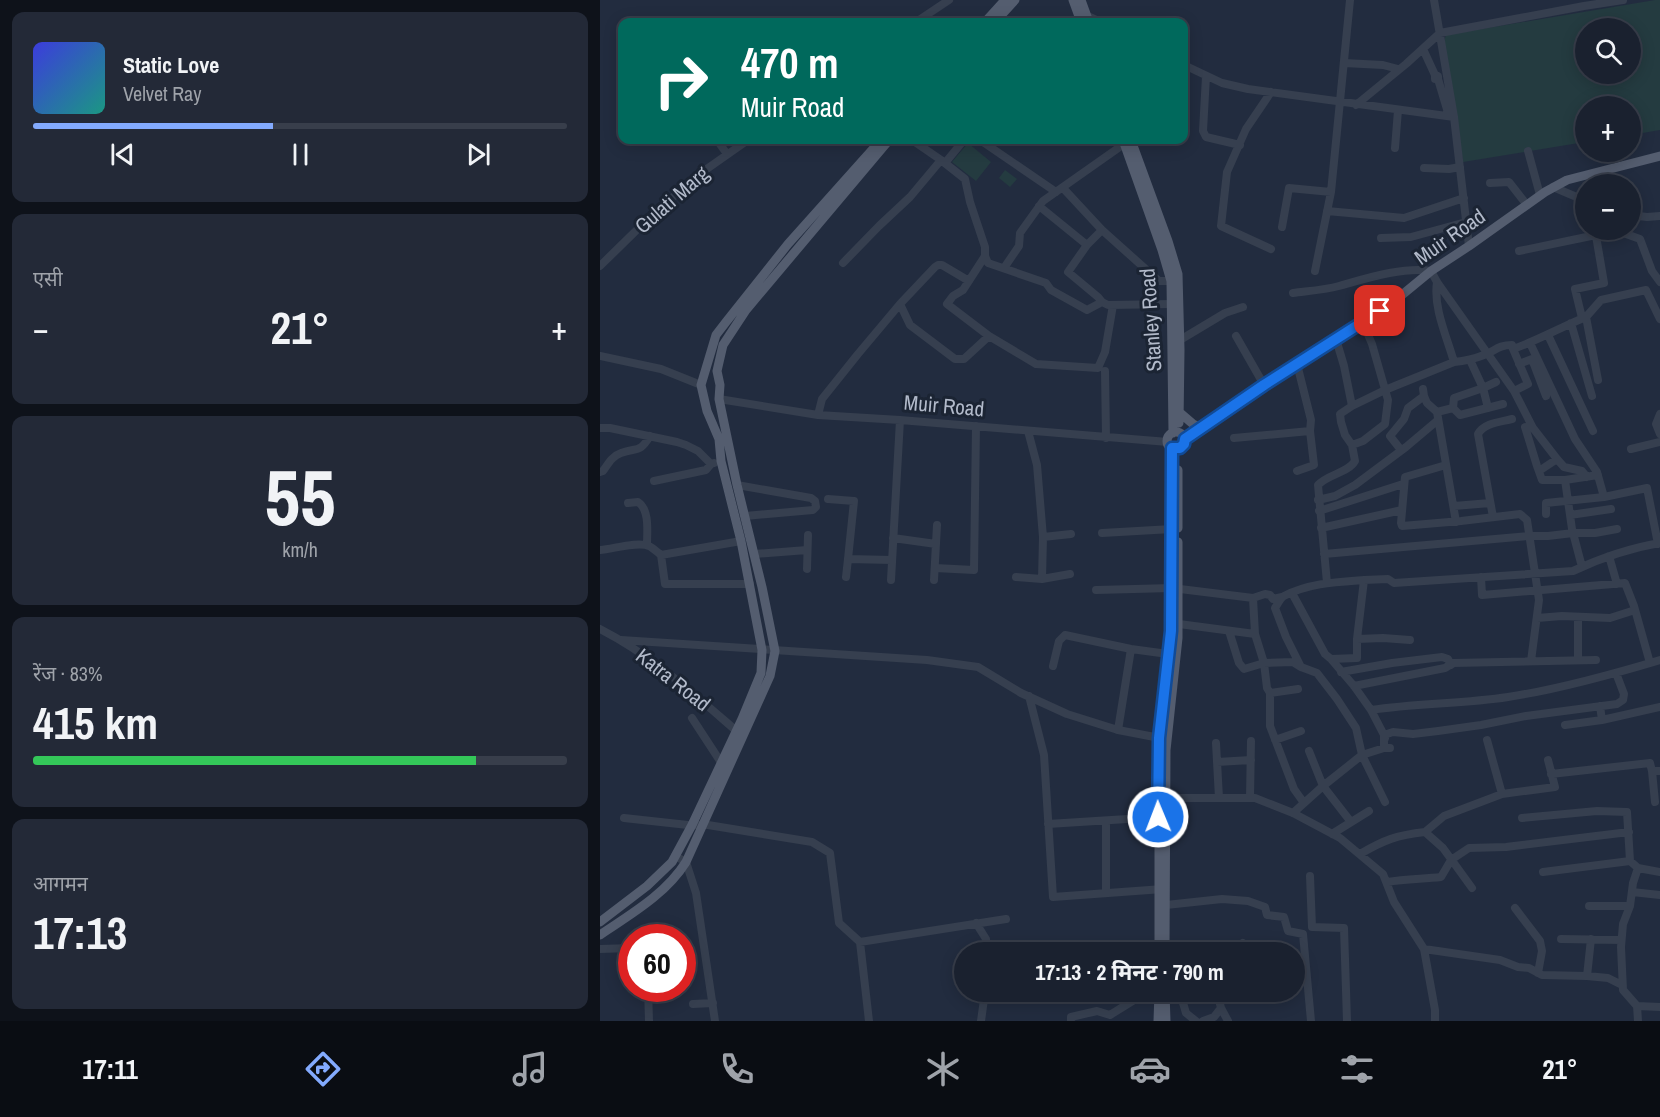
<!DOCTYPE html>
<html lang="hi">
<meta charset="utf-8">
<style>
:root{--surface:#1a212f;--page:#232937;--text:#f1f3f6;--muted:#9fa3aa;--line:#383e4b;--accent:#83aafe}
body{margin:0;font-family:"Archivo Narrow","Noto Sans Devanagari",sans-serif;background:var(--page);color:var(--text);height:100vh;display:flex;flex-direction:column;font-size:22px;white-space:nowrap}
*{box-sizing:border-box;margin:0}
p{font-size:20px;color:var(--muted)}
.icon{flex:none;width:33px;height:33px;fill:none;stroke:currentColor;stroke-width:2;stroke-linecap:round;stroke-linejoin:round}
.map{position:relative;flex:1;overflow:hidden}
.details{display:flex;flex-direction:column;gap:12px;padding:12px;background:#0e121a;width:600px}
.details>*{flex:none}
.top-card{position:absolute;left:18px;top:18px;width:570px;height:126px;border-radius:12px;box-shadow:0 3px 15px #0003,0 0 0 2px var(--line);background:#00695c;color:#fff;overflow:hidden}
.tools{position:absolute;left:975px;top:18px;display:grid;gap:12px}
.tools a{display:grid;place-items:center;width:66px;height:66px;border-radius:50%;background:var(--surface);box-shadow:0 3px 15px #0003,0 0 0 2px var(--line);font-size:30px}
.speed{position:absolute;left:18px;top:924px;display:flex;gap:12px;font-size:30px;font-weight:700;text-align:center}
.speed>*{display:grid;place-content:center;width:78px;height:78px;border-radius:50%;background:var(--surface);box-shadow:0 3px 15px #0003,0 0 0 2px var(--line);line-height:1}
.speed .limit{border:9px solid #d22;background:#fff;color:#111}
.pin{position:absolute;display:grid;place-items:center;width:51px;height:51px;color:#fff;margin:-26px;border-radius:12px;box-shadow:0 3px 9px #0006}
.me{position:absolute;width:66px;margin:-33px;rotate:359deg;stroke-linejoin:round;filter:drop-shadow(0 0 4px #0008)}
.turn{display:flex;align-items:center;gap:21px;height:126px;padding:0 24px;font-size:27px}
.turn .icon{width:78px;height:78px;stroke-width:2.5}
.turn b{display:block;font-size:42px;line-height:51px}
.big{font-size:45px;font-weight:700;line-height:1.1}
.details .card{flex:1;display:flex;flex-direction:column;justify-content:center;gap:9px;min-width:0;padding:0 21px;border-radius:12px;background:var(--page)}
.details .dial{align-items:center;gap:0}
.dial b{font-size:78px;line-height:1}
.song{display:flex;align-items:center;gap:18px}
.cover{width:72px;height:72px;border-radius:9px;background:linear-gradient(135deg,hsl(240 70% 55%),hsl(170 70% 35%))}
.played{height:6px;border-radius:3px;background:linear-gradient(90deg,var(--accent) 45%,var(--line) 45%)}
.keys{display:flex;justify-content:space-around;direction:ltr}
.heat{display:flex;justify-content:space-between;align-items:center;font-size:33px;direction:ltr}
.charge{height:9px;border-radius:4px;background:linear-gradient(90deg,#34c759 83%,var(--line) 0)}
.trip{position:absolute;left:354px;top:942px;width:351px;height:60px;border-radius:30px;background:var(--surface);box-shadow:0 3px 15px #0003,0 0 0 2px var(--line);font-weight:700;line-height:60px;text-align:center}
.dock{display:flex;height:96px;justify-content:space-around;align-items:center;background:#0a0d13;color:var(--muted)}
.dock .icon{width:42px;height:42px}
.dock .current{color:var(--accent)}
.dock b{font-size:27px;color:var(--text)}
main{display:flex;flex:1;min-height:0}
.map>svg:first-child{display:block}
.green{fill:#243b40;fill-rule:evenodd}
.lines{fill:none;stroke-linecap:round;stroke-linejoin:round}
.minor{stroke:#363f4f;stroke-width:8}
.major{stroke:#545d6f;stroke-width:9}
.route-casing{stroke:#114b97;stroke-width:15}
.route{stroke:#1a73e8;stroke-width:10}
.labels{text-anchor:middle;stroke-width:6;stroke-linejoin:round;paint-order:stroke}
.street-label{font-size:21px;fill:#b2baca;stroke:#1b2433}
</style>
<main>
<section class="details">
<div class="card">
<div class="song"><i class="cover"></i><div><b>Static Love</b><p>Velvet Ray</p></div></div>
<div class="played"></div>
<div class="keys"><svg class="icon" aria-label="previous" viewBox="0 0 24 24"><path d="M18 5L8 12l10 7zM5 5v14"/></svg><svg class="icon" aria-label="pause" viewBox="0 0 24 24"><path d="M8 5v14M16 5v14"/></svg><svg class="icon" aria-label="next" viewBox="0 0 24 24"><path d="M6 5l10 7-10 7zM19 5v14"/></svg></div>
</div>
<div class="card"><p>एसी</p>
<div class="heat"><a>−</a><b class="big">21°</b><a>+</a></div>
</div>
<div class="card dial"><b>55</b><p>km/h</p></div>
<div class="card"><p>रेंज · 83%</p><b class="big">415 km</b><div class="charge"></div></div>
<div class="card"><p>आगमन</p><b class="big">17:13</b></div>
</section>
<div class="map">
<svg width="1060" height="1021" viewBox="0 0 1060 1021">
<rect width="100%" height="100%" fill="#222c3f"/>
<path class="green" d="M1055,0H1060V130L1031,135L1030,106H986L985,142L863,162L844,41L846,35ZM986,28H1030V74H986Z
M368,143L391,162L376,181L352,162Z
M405,170L417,179L410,187L399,178Z"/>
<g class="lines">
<path class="minor" d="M834,0L854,117L869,246
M486,15L501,22
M316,22L349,0
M823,49L835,75V79H838V76L835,75
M744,63L783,65L798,69
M584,65L622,83L648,89L854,117
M606,76L603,131L606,137L640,145
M838,79L849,116
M671,92L646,129L627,172L621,226L671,249
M756,105L806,64L840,33L984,6L1023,0
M117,140L127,154
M312,140L341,160L365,179L370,202L385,247V256L388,263L446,283L451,290L487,310L502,302
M380,140L456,192
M795,148L798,110
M928,151L940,195
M345,163L364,140
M824,168L849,169L860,167
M890,183L909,182L927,205
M953,187L986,201
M463,188L502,230L559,281H571
M439,206L487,245
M727,211L804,218L864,198
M1030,215L1047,217L1060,216
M682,227L689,188L731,192
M502,230L487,245L468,272L498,297L502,302L508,305L572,304
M1027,230L1026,234L1040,239L1052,271L1060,282
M781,238L811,237L866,222
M919,251L996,235
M385,256L363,290L353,296L347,304L389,336L436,364L498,368L505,352L513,305
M243,263L279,226L310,197L341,160
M0,266L50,217L101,173L148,140
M404,268L419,246L420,233L443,201L524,144
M715,271L731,192L750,0
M837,282C833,308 847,337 854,362C864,361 874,359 884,355C895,351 898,345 912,345L913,349C939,340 961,327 986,317L998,380
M693,293C708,291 724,290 739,286C764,279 805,266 831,271L837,282L914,391L933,428L957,459L939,471
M300,304L310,325L355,359H364L389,336
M986,317L1001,300L1046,290L1060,319
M982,318L975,289L1004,283L995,230
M971,323L992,396
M948,335L993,431
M636,336L664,385
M736,339L744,366L752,406L785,390L854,362
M580,340L625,313L643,307
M930,343L975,439L997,472L1004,497
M913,349L928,384L914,391
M0,356L61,369L101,385
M870,360L883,388L854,398L853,408L860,415L903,404
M919,364L932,359L946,396
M505,371L506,438
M824,396L827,403L837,412
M119,399L218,415L300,420L568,442
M853,408L837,412L856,522
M888,408L883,388L896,382
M1060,414L1056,424L1060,434
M218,415L222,399L258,354L300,304L335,267L338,265H342L369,281
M925,427L937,466L942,480H965L998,475
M0,428H10L77,442L86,445L98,451L111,464
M428,431L437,465L443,537L442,579
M634,438L710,431
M752,445L763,441L785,424L788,400L772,344L763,323
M1031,449L1060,442
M801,450L790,436L804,419L808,408L824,396L823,389
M957,459L964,467L982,471L987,477
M846,465L805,477L801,523L802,526L861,521L920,514L927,520L939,600L931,661
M697,471L714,465L710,431L711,420L697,364
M0,472L3,471C8,464 12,456 21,453C37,447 39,454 50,436
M965,480L972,529L982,567
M54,481L106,470L111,464L114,463
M137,485L211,498L215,501L216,507L213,510L145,516
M228,499L254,501L248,559L292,560
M718,500L735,496L755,485L806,447L838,420
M28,503L38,502C50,510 47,532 47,545
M854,506L890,503
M719,511L803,484
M946,514V503L1004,497L1047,488L1058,544
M970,515L1011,509
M893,517L878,434C884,423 900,422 912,419
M721,528L802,510
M502,533L572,529
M443,537L471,534
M293,538L336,544
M141,541L61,555L65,584H150
M0,550C13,549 38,541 49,546C53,548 57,552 61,555
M154,554L207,550
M724,554L928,536H948L973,533H995L1017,529
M1009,556L1017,584
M335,568L374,570L376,426
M207,569L208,535
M246,577L248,559
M416,577L442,579L470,574
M881,577L882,595L1025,583L1034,606L1050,663
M291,580L300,420
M334,580L337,525
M764,580L788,579L794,583L973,571C1001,558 1030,548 1060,543
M727,583L718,485C728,474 748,473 755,461L752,445L745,435L741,422L740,414L752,406
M496,590L572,588L653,598
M692,593L725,654L731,659
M978,617V660
M937,618L962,616L1010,618L1035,610
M579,624L655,634L664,663L667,688L670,693V726L694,789L704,803
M0,629C53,656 96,696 140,734
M629,631L639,663L644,669L664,663L693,662L701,667L717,673L737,699L756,728L762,755L784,748
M655,634L653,598L665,594L670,595L673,599L682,597
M757,639L783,638L810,640
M21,640L327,660L378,667L421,693L467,714L518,730L565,739
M453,666L459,641L465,635L531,649L568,654
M701,667L686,637L675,608C678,604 680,598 684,596C709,583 737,582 764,580L757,639V658L731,659L754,686L771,710L784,735V748H790
M741,672L792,663L842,657L848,659L851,665
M754,686L845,668L853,663L996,660
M670,693L698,689
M429,696L444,755L453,897L563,889
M1000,706L1002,720L1060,707
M771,710C817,703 863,704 908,697C960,689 1010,675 1060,660
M92,718L124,767
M965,725L1002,720
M518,730L531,649
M785,738L784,735L793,732L813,734L838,731L881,725L926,716L1017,704L1023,700L1024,694L1016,673
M675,740L701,731
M887,740L902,794
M616,743L619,798
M709,751L723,786L751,822
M617,762L651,760
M1052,771L1055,802
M951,774L1050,763L1052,771H1060
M565,798H655L693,813L740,838L783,874L794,902L824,949L835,1010V1021
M650,798L651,741
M693,813L723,786L762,755L785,802
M24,818L88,825H108L212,842L230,853L239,923L260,942
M922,818L997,811L1027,812L1030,861L1038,868L1060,872
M448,824L559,817
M825,832L844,816L902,794L955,787L948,760
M732,834L769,811
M760,854C784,840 797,835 825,832L843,848L872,888
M75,856L86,862L96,893L115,1021
M1038,868L1033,883L1030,906L1023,924L1021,947L1023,990L1037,1006L1038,1021
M943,872L1030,861
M710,876L712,927L744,928L747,1021
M787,882C805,879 822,879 841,877L851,860L869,848L906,847L1029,832
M1032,892L1060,895
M506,893V821
M566,905L622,899L648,901L665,907L667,915L684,917L688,931L703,934L711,1021
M989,906H1030
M915,908L940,941L942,951L938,973
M376,923L386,939L387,952
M961,939L1021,940
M0,949L32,948
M824,949L900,960L918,967L929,968L942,975L987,976L1008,978L1022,985
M638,952L643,943
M987,976L991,939
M48,988L49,1021
M584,992L581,996L586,1013L596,1021
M617,992L621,1008L628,1021
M93,1004L113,1003
M1037,1006L1060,1007
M269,1021L260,942L406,919
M381,1021L385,992
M471,1021V1017L497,1011L510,1015L547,992
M603,1021L614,1017L621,1008"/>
<path class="major" d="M473,0L481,22
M481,0L489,22
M385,22L405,0
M395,22L415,0
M523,140L562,250L571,281L573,433
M531,140L568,241L578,274L580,350L579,423
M579,412L593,424L601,428
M567 441a9 9 0 1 1 18 0a9 9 0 1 1-18 0Z
M584,439L664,385L763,323L797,299L831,271L869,246L945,192L967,180L1060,156
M578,470V528
M0,922L47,886L72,862L92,825L142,719L161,673L162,650L141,541L121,461L119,439L107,411L101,385L116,335L126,322L188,244L281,140
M0,935C31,914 66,894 86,862L170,676L175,651L162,587L137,485L119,399L120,385L117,371L123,345L146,310L289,140
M559,952V755L571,631L572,448
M565,952L566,750L578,638V542
M565,992L566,1021
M558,1021L559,992"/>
</g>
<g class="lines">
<defs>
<path id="route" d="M558,817L559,738L571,631L572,448H580L584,444L585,439L664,385L780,311"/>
</defs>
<use href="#route" class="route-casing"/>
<use href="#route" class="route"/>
</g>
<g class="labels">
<g class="street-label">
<text transform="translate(72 200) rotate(-41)" y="7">Gulati Marg</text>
<text transform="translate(850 237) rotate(-35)" y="7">Muir Road</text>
<text transform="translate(551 320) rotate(-94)" y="7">Stanley Road</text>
<text transform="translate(344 406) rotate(5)" y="7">Muir Road</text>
<text transform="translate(73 680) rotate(38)" y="7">Katra Road</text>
</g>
</g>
</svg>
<div class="tools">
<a><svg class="icon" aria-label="search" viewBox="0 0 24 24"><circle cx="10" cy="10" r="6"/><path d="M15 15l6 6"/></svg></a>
<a>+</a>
<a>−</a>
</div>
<div class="speed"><div class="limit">60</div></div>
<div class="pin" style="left:780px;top:311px;background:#d93025"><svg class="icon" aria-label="arrive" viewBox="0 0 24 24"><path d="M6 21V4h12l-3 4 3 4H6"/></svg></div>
<svg class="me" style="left:558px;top:817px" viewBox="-20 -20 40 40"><circle r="17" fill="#1a73e8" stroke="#fff" stroke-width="3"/><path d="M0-11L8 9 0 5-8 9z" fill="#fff"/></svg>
<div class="trip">17:13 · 2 मिनट · 790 m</div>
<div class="top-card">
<div class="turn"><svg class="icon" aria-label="right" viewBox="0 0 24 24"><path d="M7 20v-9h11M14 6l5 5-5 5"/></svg><div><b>470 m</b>Muir Road</div></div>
</div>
</div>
</main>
<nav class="dock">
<b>17:11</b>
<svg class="icon current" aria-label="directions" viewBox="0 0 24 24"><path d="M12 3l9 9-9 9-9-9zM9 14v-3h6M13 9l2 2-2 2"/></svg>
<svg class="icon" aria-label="music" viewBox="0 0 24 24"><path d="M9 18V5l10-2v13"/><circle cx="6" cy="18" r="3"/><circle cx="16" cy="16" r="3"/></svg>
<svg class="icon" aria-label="phone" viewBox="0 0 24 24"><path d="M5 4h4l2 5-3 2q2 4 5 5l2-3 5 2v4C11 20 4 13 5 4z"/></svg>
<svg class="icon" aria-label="climate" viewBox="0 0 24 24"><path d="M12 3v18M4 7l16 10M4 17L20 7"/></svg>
<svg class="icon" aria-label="car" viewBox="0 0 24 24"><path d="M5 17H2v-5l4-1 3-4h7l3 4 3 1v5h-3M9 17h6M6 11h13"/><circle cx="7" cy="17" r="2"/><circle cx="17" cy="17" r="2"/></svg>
<svg class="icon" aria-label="filters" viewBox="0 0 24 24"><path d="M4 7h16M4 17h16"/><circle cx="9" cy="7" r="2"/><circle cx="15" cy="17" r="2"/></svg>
<b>21°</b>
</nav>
